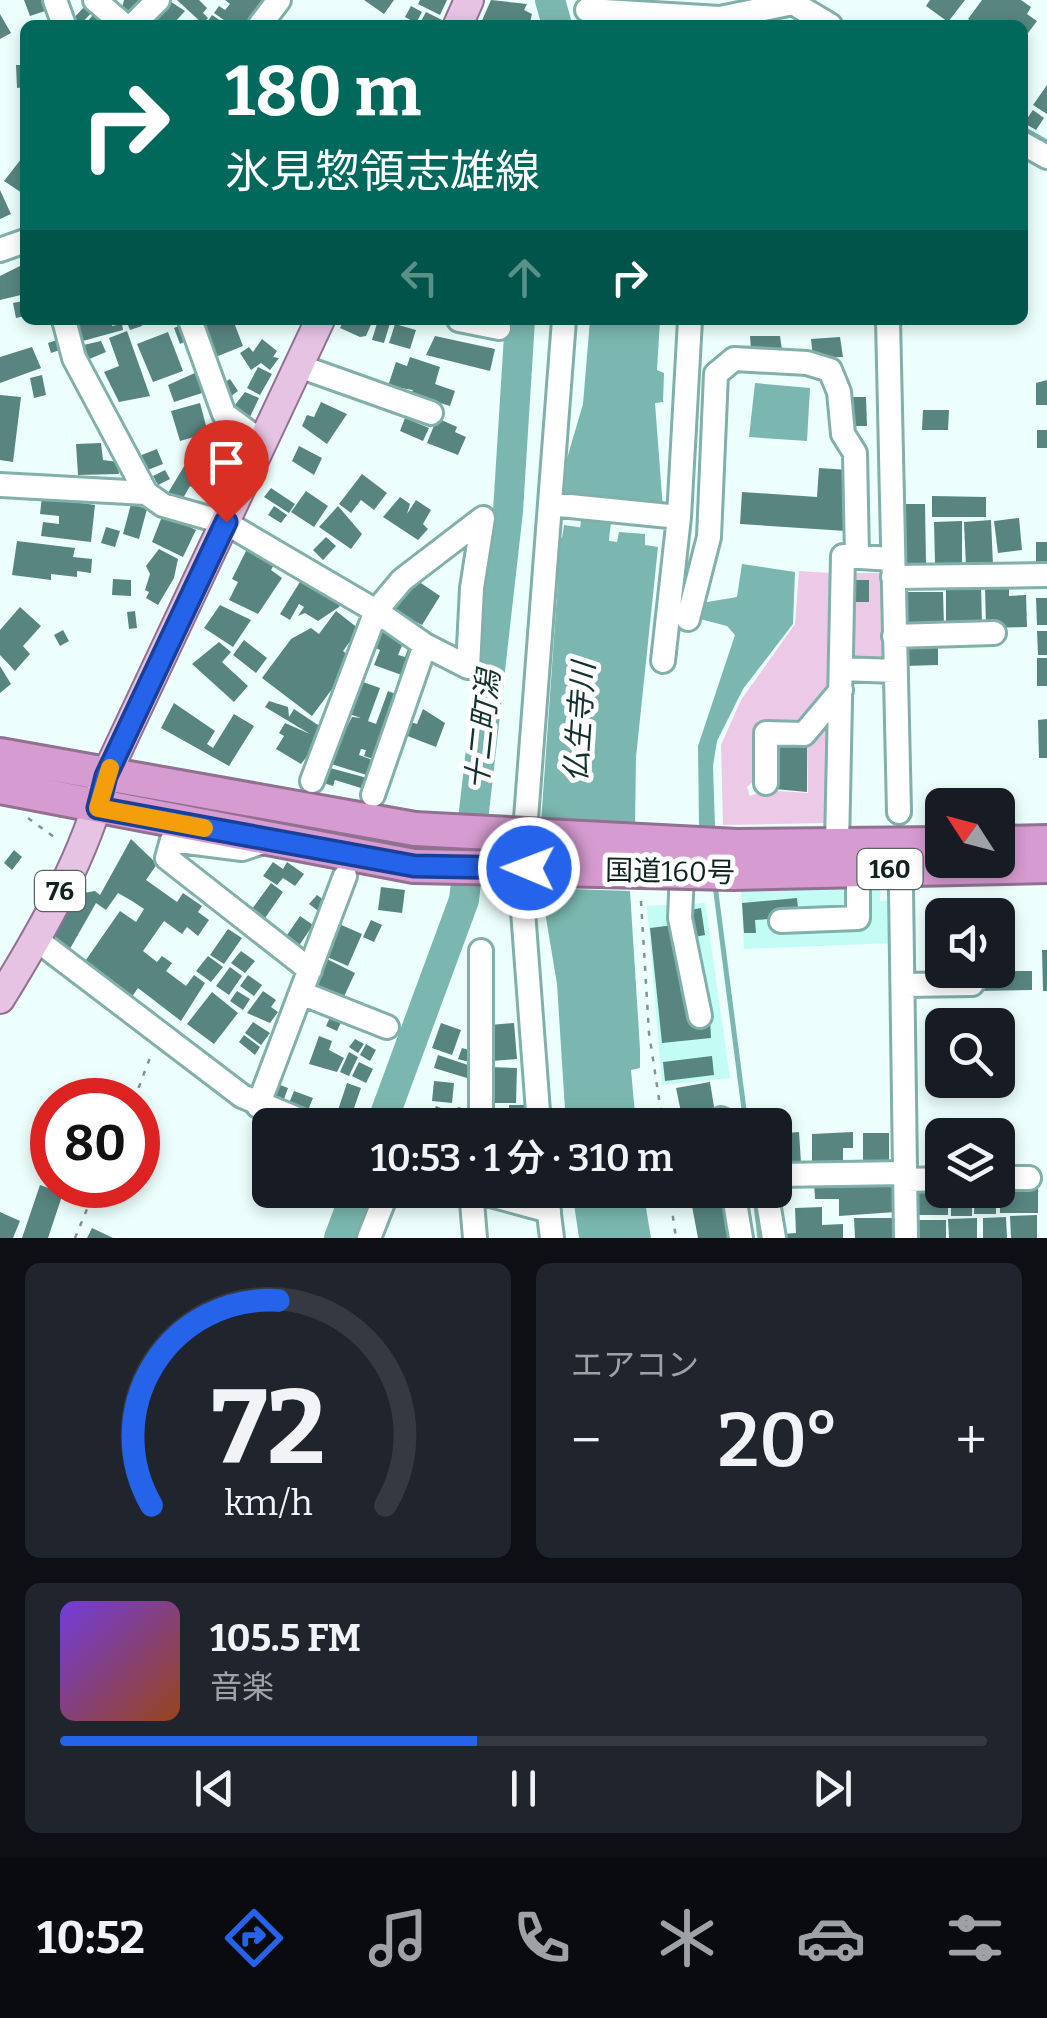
<!DOCTYPE html>
<html lang="ja">
<meta charset="utf-8">
<style>
:root{--surface:#171b24;--page:#20242c;--text:#f1f3f6;--muted:#9ea1a6;--line:#363941;--accent:#2563eb}
body{margin:0;font-family:Bitter,"Noto Sans JP",serif;background:var(--page);color:var(--text);height:100vh;display:flex;flex-direction:column;font-size:38px;white-space:nowrap}
*{box-sizing:border-box;margin:0}
p{font-size:32px;color:var(--muted)}
.icon{flex:none;width:55px;height:55px;fill:none;stroke:currentColor;stroke-width:2;stroke-linecap:round;stroke-linejoin:round}
.map{position:relative;height:1238px;overflow:hidden}
.details{display:flex;flex-direction:column;gap:25px;padding:25px;background:#0d0f14;flex:1}
.details>*{flex:none}
.banner{position:absolute;left:20px;top:20px;width:1008px;height:305px;border-radius:15px;box-shadow:0 5px 15px #0003;background:#00695c;color:#fff;overflow:hidden}
.needle{width:65px;rotate:306deg}
.fabs{position:absolute;left:925px;top:788px;display:grid;gap:20px}
.fabs a{display:grid;place-items:center;width:90px;height:90px;border-radius:15px;background:var(--surface);box-shadow:0 5px 15px #0003;font-size:50px}
.speed{position:absolute;left:30px;top:1078px;display:flex;gap:20px;font-size:50px;font-weight:700;text-align:center}
.speed>*{display:grid;place-content:center;width:130px;height:130px;border-radius:50%;background:var(--surface);box-shadow:0 5px 15px #0003;line-height:1}
.speed .limit{border:15px solid #d22;background:#fff;color:#111}
.pin{position:absolute;display:grid;place-items:center;width:85px;height:85px;color:#fff;margin:-102px -42px;border-radius:50% 50% 50% 0;rotate:-45deg;box-shadow:0 0 10px #0007}
.pin .icon{rotate:45deg}
.me{position:absolute;width:110px;margin:-55px;rotate:271deg;stroke-linejoin:round;filter:drop-shadow(0 0 8px #0008)}
.turn{display:flex;align-items:center;gap:35px;height:210px;padding:0 40px;font-size:45px}
.turn .icon{width:130px;height:130px;stroke-width:2.5}
.turn b{display:block;font-size:70px;line-height:85px}
.lanes{display:flex;align-items:center;height:95px;padding:0 40px;background:#0003;justify-content:center;gap:50px;direction:ltr}
.lanes .off{opacity:.35}
.big{font-size:75px;font-weight:600;line-height:1.1}
.details .card{flex:1;display:flex;flex-direction:column;justify-content:center;gap:15px;min-width:0;padding:0 35px;border-radius:15px;background:var(--page)}
.details .dial{align-items:center;gap:0}
.dial svg{height:260px;overflow:visible;fill:none;stroke:var(--line);stroke-width:7;stroke-linecap:round;text-anchor:middle}
.dial text{fill:var(--text);stroke:none}
.song{display:flex;align-items:center;gap:30px}
.cover{width:120px;height:120px;border-radius:15px;background:linear-gradient(135deg,hsl(260 70% 55%),hsl(20 70% 35%))}
.played{height:10px;border-radius:5px;background:linear-gradient(90deg,var(--accent) 45%,var(--line) 45%)}
.keys{display:flex;justify-content:space-around;direction:ltr}
.heat{display:flex;justify-content:space-between;align-items:center;font-size:55px;direction:ltr}
.details .tiles{flex:1;display:grid;gap:25px;grid-template-columns:1fr 1fr}
.card:last-child{grid-column:span 2}
.trip{position:absolute;left:252px;top:1108px;width:540px;height:100px;border-radius:15px;background:var(--surface);box-shadow:0 5px 15px #0003;font-weight:600;line-height:100px;text-align:center}
.menu{display:flex;height:160px;justify-content:space-around;align-items:center;background:#090b0e;color:var(--muted)}
.menu .icon{width:70px;height:70px}
.menu .selected{color:var(--accent)}
.menu b{font-size:45px;color:var(--text)}
.map>svg:first-child{display:block}
.built{fill:#c2fcf5}
.green{fill:#eccae7}
.water{fill:#7bb7b0}
.lines{fill:none;stroke-linecap:round;stroke-linejoin:round}
.stream{stroke:#7bb7b0;stroke-width:5}
.river{stroke:#7bb7b0;stroke-width:30}
.building{fill:#588580}
.minor-casing{stroke:#81afaa;stroke-width:28}
.major-casing{stroke:#917192;stroke-width:32}
.highway-casing{stroke:#917192;stroke-width:38}
.path{stroke:#809390;stroke-width:2.5;stroke-dasharray:5 8;stroke-linecap:butt}
.minor{stroke:#fff;stroke-width:22}
.major{stroke:#e6c3e3;stroke-width:28}
.highway{stroke:#d69bd0;stroke-width:32}
.highway-bridge-casing{stroke:#917192;stroke-width:38;stroke-linecap:butt}
.highway-bridge{stroke:#d69bd0;stroke-width:32}
.route-casing{stroke:#184099;stroke-width:25}
.route{stroke:#2563eb;stroke-width:18}
.slow{stroke:#f59e0b;stroke-width:18}
.labels{text-anchor:middle;stroke-width:10;stroke-linejoin:round;paint-order:stroke}
.shield{fill:#fff;stroke:#586463;stroke-width:2.5}
.shield-label{font-size:25px;font-weight:bold;fill:#102220}
.street-label{font-size:28px;fill:#102220;stroke:#fff}
.water-label{font-size:30px;font-style:italic;fill:#13322f;stroke:#fff}
</style>
<div class="map">
<svg width="1047" height="1238" viewBox="0 0 1047 1238">
<rect width="100%" height="100%" fill="#ecfffc"/>
<path class="built" d="M881,886L880,901L895,902V943L744,949L741,887Z
M705,903L730,1078L662,1085L647,906Z"/>
<path class="green" d="M799,571L830,573L833,584L830,687L804,725L756,727L754,781L747,787L750,796L764,790L808,793L807,744L831,709L827,823L723,825L721,745L741,700L795,624Z
M852,573H887L889,662L850,663Z"/>
<path class="water" d="M590,320H660L657,370L664,373L663,402L655,403L663,509L561,499V479L583,404Z
M755,383L810,388L807,441L749,437Z
M564,525L591,529V538L617,542L619,532L645,534V545L658,547L636,757L635,827L541,823L558,581L556,537L562,538Z
M742,564L795,572L793,624L743,689L717,741L713,766L715,826H699L698,746L735,635L727,626L700,619L701,603L737,597Z
M541,888L630,891L640,1049V1068L631,1070L636,1125H566L557,984Z
M572,1190H643L651,1238H579Z"/>
<g class="lines">
<path class="stream" d="M1022,128L1047,142
M715,885L746,1125
M754,1190L760,1238"/>
<path class="river" d="M550,0L557,25
M589,579L601,481
M381,1125L464,900L508,511L520,320
M339,1238L357,1190"/>
</g>
<path class="building" d="M24,0H41L45,11L30,16Z
M124,0H151L132,20L122,8Z
M168,0L185,11L174,23L177,25H155L150,21Z
M177,0H199L207,8L203,13L208,18L203,24Z
M225,0H265L251,25H231L214,13L219,6L225,10L230,4Z
M364,0H394L384,14Z
M420,0H447L440,15L418,4Z
M491,0L527,4L524,10L532,14L530,22L480,25Z
M930,0H965L948,22L926,6Z
M982,0H1021L1031,7L1027,14L1037,21L1028,33L1022,25H977L968,19Z
M86,5L93,11L80,25H73L70,22Z
M411,6L422,12L416,23L405,17Z
M426,12L442,20L439,25H419Z
M0,14L11,33L0,39Z
M93,15L100,21L108,25H84Z
M212,15L227,25H205Z
M16,65H25V87L17,88Z
M1047,85V114L1033,105Z
M1033,110L1044,118L1036,130L1024,123Z
M22,116H25V142H20Z
M25,154V195L4,181Z
M0,190L11,214L0,219Z
M22,265L25,294L0,300V276Z
M23,301L25,316L16,318L13,303Z
M77,320H111L112,326L122,324L123,330L79,342Z
M126,320H140L142,326L130,330Z
M218,320H233L243,346L213,358L201,327Z
M344,320H373L366,336L360,337L340,328Z
M378,320H391L384,343L372,340Z
M183,324L188,340L180,344L174,328Z
M395,324L416,330L410,349L389,343Z
M127,331L150,396L119,402L104,372L119,366L109,338Z
M168,332L183,371L153,382L137,344Z
M435,336L495,349L490,371L426,355Z
M750,336H780L782,350H751Z
M840,337L843,357L813,358L811,339Z
M60,339L63,349L51,353L48,343Z
M262,339L277,351L273,357L279,358L270,370L261,363L251,370L240,353L249,347L253,352Z
M101,341L106,352L87,360L79,346Z
M32,347L41,368L0,383V357Z
M410,357L440,367L435,384L455,391L450,406L411,394L413,390L388,386L396,362L407,366Z
M258,367L272,374L260,395L247,388Z
M197,372L205,392L174,402L168,385Z
M42,375L46,395L34,398L30,378Z
M230,379L238,391L227,399L219,386Z
M1047,380V405H1036V383Z
M245,392L259,398L249,419L231,410Z
M0,395L21,397L13,462L0,460Z
M853,397H866L867,426H853Z
M321,402L347,414L327,444L302,426L307,415L314,417Z
M200,403L208,433L180,441L171,411Z
M923,410H949L948,430H922Z
M405,418L429,428L423,441L400,431Z
M437,418L457,427L455,432L466,437L458,455L427,443Z
M221,422L234,430L231,436L236,439L229,451L211,439Z
M1037,430H1047V448H1037Z
M101,443L103,460L118,462L119,474L78,475L76,444Z
M299,446L322,458L314,475L292,461Z
M157,449L163,464L145,471L139,456Z
M186,463L220,480L211,498L190,486L182,500L168,493Z
M819,468L849,470L846,531L740,524L742,492L817,497Z
M165,470L170,479L158,485L153,476Z
M362,474L387,493L374,510L361,500L351,513L339,504Z
M271,488L295,504L289,513L264,497Z
M306,491L328,506L314,527L291,512Z
M932,496L986,497V517H932Z
M42,497L95,505L91,542L41,536L43,522L59,524V516L40,514Z
M400,497L410,504L407,514L416,500L431,510L423,524L428,529L418,540L383,517Z
M131,504L147,509L139,539L123,534Z
M903,504H925L926,565L904,566Z
M274,506L287,515L281,523L268,515Z
M338,506L362,534L351,549L319,527Z
M163,514L196,530L183,557L152,542Z
M1019,518L1022,550L998,553L994,521Z
M991,520L993,565L966,566L964,522Z
M962,521V564H935L934,522Z
M106,527L120,531L115,547L101,543Z
M326,537L336,546L323,560L313,550Z
M17,541L75,548L73,557L92,559L91,573L77,571V577L51,574V580L12,575Z
M1036,542H1047V564H1036Z
M159,549L178,559L174,578L158,605L146,598L149,592L145,590L150,574L146,566Z
M247,549L275,563L271,570L282,578L258,614L229,600L238,582L232,579Z
M303,577L342,601L339,607L318,621L305,613L298,616L304,607L299,604L290,620L280,614Z
M412,577L440,596L422,625L392,610Z
M113,579L131,580V596L112,595Z
M852,580H869V602H852Z
M1009,584V596L1026,595L1027,627L986,628L985,585Z
M981,585L982,625L946,626V586Z
M903,592H943L944,627H903Z
M1036,598H1047V625H1037Z
M220,605L251,620L233,647L204,628Z
M20,607L41,626L23,646L30,654L15,671L0,655V630Z
M135,611L137,628L129,629L127,612Z
M336,611L359,629L343,651L350,657L338,681L312,716L262,678L291,639L311,628L319,634Z
M378,628L404,641L398,655L405,657L410,644L419,648L407,677L374,665L380,650L371,646Z
M63,630L69,641L60,646L54,635Z
M1037,631H1047V655H1038Z
M244,640L267,658L256,673L233,655Z
M219,642L231,652L222,662L248,686L234,702L192,664Z
M938,642V665L904,666L903,643Z
M1037,658H1047V686H1037Z
M0,666L11,684L0,693Z
M363,682L380,688L368,721L376,724L388,691L403,697L391,729L383,726L380,737L385,740L379,761L364,756L366,750L361,749L359,755L378,762L373,777L328,763L352,717L361,718L347,713L357,683Z
M269,701L288,707L289,717L294,709L321,727L314,738L319,741L301,764L276,749L284,736L279,733L285,723L310,734L265,707Z
M174,703L215,731L207,744L213,748L234,714L254,726L229,766L161,728Z
M423,709L445,723L436,747L405,735L410,722L417,724Z
M1047,719V758H1039L1038,720Z
M775,743L807,746V792L775,789Z
M330,768L371,779L368,786L362,784L361,788L335,780L333,786L324,783Z
M131,839L157,864L146,880L177,902L183,893L202,906L198,912L209,920L198,936L187,927L182,934L164,921L143,951L157,962L162,956L172,963L166,971L186,986L194,975L205,983L181,1021L138,988L129,1001L81,967L120,911L136,922L144,909L132,901L118,893L106,910L96,903L67,954L51,942L78,894L95,891L100,895Z
M14,850L22,857L12,870L4,863Z
M273,862L283,869L287,862L304,874L295,886L283,878L277,885L263,876Z
M271,883L283,892L265,918L252,909Z
M381,887L405,890L402,913L378,910Z
M317,895L328,903L321,913L309,904Z
M797,898L799,917L755,920L756,933H744L742,903Z
M701,908L705,935L689,938L685,911Z
M300,916L313,925L296,950L283,941Z
M371,920L382,925L374,942L363,937Z
M339,924L362,934L348,966L325,956Z
M674,925L681,993L690,992L710,1019L711,1038L662,1043L650,928Z
M228,929L242,938L224,964L210,955Z
M1042,950H1047V991H1043Z
M241,951L255,961L245,973L231,963Z
M208,956L223,967L211,982L196,971Z
M325,958L355,973L341,1003L310,988Z
M230,967L242,976L229,995L216,986Z
M976,971H1032V990L976,991Z
M248,975L262,985L254,996L240,986Z
M237,991L250,999L243,1010L230,1001Z
M263,991L276,1000L271,1007L278,1012L270,1023L247,1013Z
M212,992L238,1013L214,1044L187,1024Z
M331,1015L342,1020L337,1031L326,1026Z
M253,1022L270,1033L261,1045L245,1033Z
M441,1023L461,1030L452,1055L432,1048Z
M514,1023L517,1059L493,1061L490,1025Z
M244,1035L260,1047L255,1055L239,1042Z
M319,1036L332,1041L329,1050L344,1058L337,1072L309,1064Z
M355,1039L364,1044L358,1053L349,1047Z
M366,1044L376,1050L370,1061L360,1055Z
M462,1048L476,1052L473,1063L458,1059Z
M349,1052L358,1057L349,1076L340,1072Z
M438,1055L471,1066L467,1078L434,1068Z
M712,1056L714,1075L665,1081L663,1062Z
M359,1062L373,1069L366,1083L352,1076Z
M490,1067L517,1068L516,1103H489Z
M434,1081L454,1083L452,1103L432,1101Z
M272,1082L288,1088L280,1110L264,1104Z
M710,1082L715,1113L682,1117L676,1088Z
M347,1083L361,1088L352,1114L338,1110Z
M294,1091L313,1098L304,1120L285,1113Z
M509,1105H524V1120H509Z
M436,1106L455,1114L450,1125L429,1122Z
M458,1107L474,1111L470,1125L453,1124Z
M707,1117L708,1125H680L679,1121Z
M799,1132L801,1163L776,1165L775,1134Z
M853,1132V1148H843V1164L812,1165V1134Z
M863,1133H889V1163L863,1164Z
M814,1182L896,1187L895,1212L839,1216V1199H815Z
M40,1185L63,1193L48,1238H22Z
M1000,1186H1038V1213H1000Z
M937,1187V1196H948V1215H915V1188Z
M686,1190H715V1192L687,1196Z
M975,1190H996V1214H974Z
M721,1195L730,1238H698L691,1201Z
M951,1195H972V1216H951Z
M822,1207V1225L843,1224V1238H781V1234L796,1233L795,1208Z
M0,1212L20,1221L13,1238H0Z
M1037,1215V1238H1011L1010,1216Z
M1006,1217L1007,1238H983V1218Z
M854,1218H897L895,1238H855Z
M977,1218V1238H949L948,1219Z
M916,1220H946V1238H916Z
M92,1228L113,1238H87Z"/>
<g class="lines">
<defs>
<path id="minor" d="M55,0L64,25
M95,0L124,25
M587,10L720,18L793,3L830,25
M133,25L158,0
M260,25L279,0
M1022,143L1047,157
M0,250L25,241
M64,320L74,358L146,493L163,505L226,523L376,611L312,781
M190,320L224,414L263,443
M459,320L499,328
M888,320L899,812
M299,366L431,413
M0,485L146,493
M550,504L679,517L663,661
M679,517L690,320
M483,518L472,588L468,667L425,645L376,611L402,580Z
M893,577L1047,575
M688,619L709,537L716,374L734,359L807,363L830,370L839,392L843,434L855,453L857,557
M894,636L994,633
M841,669L895,671
M766,783V733L804,734L841,690
M373,795L425,645
M266,841L242,849L172,840L167,858L310,970
M837,845L843,556L893,559
M682,872L680,918L700,1016
M901,889L906,1238
M781,921L858,918V870
M37,940L242,1096L312,1125
M481,951V1125
M903,985L972,984
M301,993L387,1027
M258,1106L345,876
M721,1119L722,1125
M539,1125L521,884L564,320
M775,1175L906,1173
M998,1178H1029
M906,1180L942,1179
M471,1190L475,1238
M472,1190L549,1211
M546,1190L552,1238
M733,1190L741,1238
M766,1190L774,1238
M369,1238L388,1190"/>
<path id="major" d="M458,25L469,0
M0,999C42,931 86,855 105,777L320,320"/>
<path id="highway" d="M0,755L415,829
M0,787L414,866
M998,843L1047,842
M737,846L942,844
M733,873L1047,866"/>
</defs>
<use href="#minor" class="minor-casing"/>
<use href="#major" class="major-casing"/>
<use href="#highway" class="highway-casing"/>
<path class="path" d="M28,818L54,837
M641,901L649,1033L663,1125
M134,1100L151,1055
M669,1190L676,1238
M75,1238L97,1185"/>
<use href="#minor" class="minor"/>
<use href="#major" class="major"/>
<use href="#highway" class="highway"/>
<defs>
<path id="highway-bridge" d="M415,829L737,846
M414,866L733,873"/>
</defs>
<use href="#highway-bridge" class="highway-bridge-casing"/>
<use href="#highway-bridge" class="highway-bridge"/>
</g>
<g class="lines">
<defs>
<path id="route" d="M226,522L106,776L98,808L414,866L529,868"/>
</defs>
<use href="#route" class="route-casing"/>
<use href="#route" class="route"/>
<path class="slow" d="M110,768L98,808L204,828"/>
</g>
<g class="labels">
<g class="shield">
<rect x="857.5" y="849" width="65" height="40" rx="8"/>
<rect x="35" y="871" width="50" height="40" rx="8"/>
</g>
<g class="shield-label">
<text x="890" y="878">160</text>
<text x="60" y="900">76</text>
</g>
<g class="street-label">
<text transform="translate(670 871) rotate(1)" y="10">国道160号</text>
</g>
<g class="water-label">
<text transform="translate(580 722) rotate(-86)" y="10">仏生寺川</text>
<text transform="translate(483 730) rotate(-84)" y="10">十二町潟</text>
</g>
</g>
</svg>
<div class="fabs">
<a><svg class="needle" viewBox="-14 -14 28 28"><path d="M0-13l5 13h-10z" fill="#e53935"/><path d="M0 13l5-13h-10z" fill="#9ea1a6"/></svg></a>
<a><svg class="icon" aria-label="sound" viewBox="0 0 24 24"><path d="M4 9h4l5-4v14l-5-4H4zM17 9q2 3 0 6"/></svg></a>
<a><svg class="icon" aria-label="search" viewBox="0 0 24 24"><circle cx="10" cy="10" r="6"/><path d="M15 15l6 6"/></svg></a>
<a><svg class="icon" aria-label="layers" viewBox="0 0 24 24"><path d="M12 4l9 5-9 5-9-5zM3 14l9 5 9-5"/></svg></a>
</div>
<div class="speed"><div class="limit">80</div></div>
<div class="pin" style="left:226px;top:522px;background:#d93025"><svg class="icon" aria-label="arrive" viewBox="0 0 24 24"><path d="M6 21V4h12l-3 4 3 4H6"/></svg></div>
<svg class="me" style="left:529px;top:868px" viewBox="-20 -20 40 40"><circle r="17" fill="#2563eb" stroke="#fff" stroke-width="3"/><path d="M0-11L8 9 0 5-8 9z" fill="#fff"/></svg>
<div class="trip">10:53 · 1 分 · 310 m</div>
<div class="banner">
<div class="turn"><svg class="icon" aria-label="right" viewBox="0 0 24 24"><path d="M7 20v-9h11M14 6l5 5-5 5"/></svg><div><b>180 m</b>氷見惣領志雄線</div></div>
<div class="lanes"><svg class="icon off" aria-label="left" viewBox="0 0 24 24"><path d="M17 20v-9H6M10 6l-5 5 5 5"/></svg><svg class="icon off" aria-label="ahead" viewBox="0 0 24 24"><path d="M12 20V5M6 11l6-6 6 6"/></svg><svg class="icon" aria-label="right" viewBox="0 0 24 24"><path d="M7 20v-9h11M14 6l5 5-5 5"/></svg></div>
</div>
</div>
<section class="details">
<div class="tiles">
<div class="card dial"><svg viewBox="0 0 100 80">
<path d="M14 69A42 42 0 1 1 86 69"/>
<path d="M14 69A42 42 0 0 1 53 6" stroke="#2563eb"/>
<text x="50" y="56" font-size="32" font-weight="700">72</text>
<text x="50" y="72" font-size="11">km/h</text>
</svg></div>
<div class="card"><p>エアコン</p>
<div class="heat"><a>−</a><b class="big">20°</b><a>+</a></div>
</div>
<div class="card">
<div class="song"><i class="cover"></i><div><b>105.5 FM</b><p>音楽</p></div></div>
<div class="played"></div>
<div class="keys"><svg class="icon" aria-label="previous" viewBox="0 0 24 24"><path d="M18 5L8 12l10 7zM5 5v14"/></svg><svg class="icon" aria-label="pause" viewBox="0 0 24 24"><path d="M8 5v14M16 5v14"/></svg><svg class="icon" aria-label="next" viewBox="0 0 24 24"><path d="M6 5l10 7-10 7zM19 5v14"/></svg></div>
</div>
</div>
</section>
<nav class="menu">
<b>10:52</b>
<svg class="icon selected" aria-label="directions" viewBox="0 0 24 24"><path d="M12 3l9 9-9 9-9-9zM9 14v-3h6M13 9l2 2-2 2"/></svg>
<svg class="icon" aria-label="music" viewBox="0 0 24 24"><path d="M9 18V5l10-2v13"/><circle cx="6" cy="18" r="3"/><circle cx="16" cy="16" r="3"/></svg>
<svg class="icon" aria-label="phone" viewBox="0 0 24 24"><path d="M5 4h4l2 5-3 2q2 4 5 5l2-3 5 2v4C11 20 4 13 5 4z"/></svg>
<svg class="icon" aria-label="climate" viewBox="0 0 24 24"><path d="M12 3v18M4 7l16 10M4 17L20 7"/></svg>
<svg class="icon" aria-label="car" viewBox="0 0 24 24"><path d="M5 17H2v-5l4-1 3-4h7l3 4 3 1v5h-3M9 17h6M6 11h13"/><circle cx="7" cy="17" r="2"/><circle cx="17" cy="17" r="2"/></svg>
<svg class="icon" aria-label="filters" viewBox="0 0 24 24"><path d="M4 7h16M4 17h16"/><circle cx="9" cy="7" r="2"/><circle cx="15" cy="17" r="2"/></svg>
</nav>
